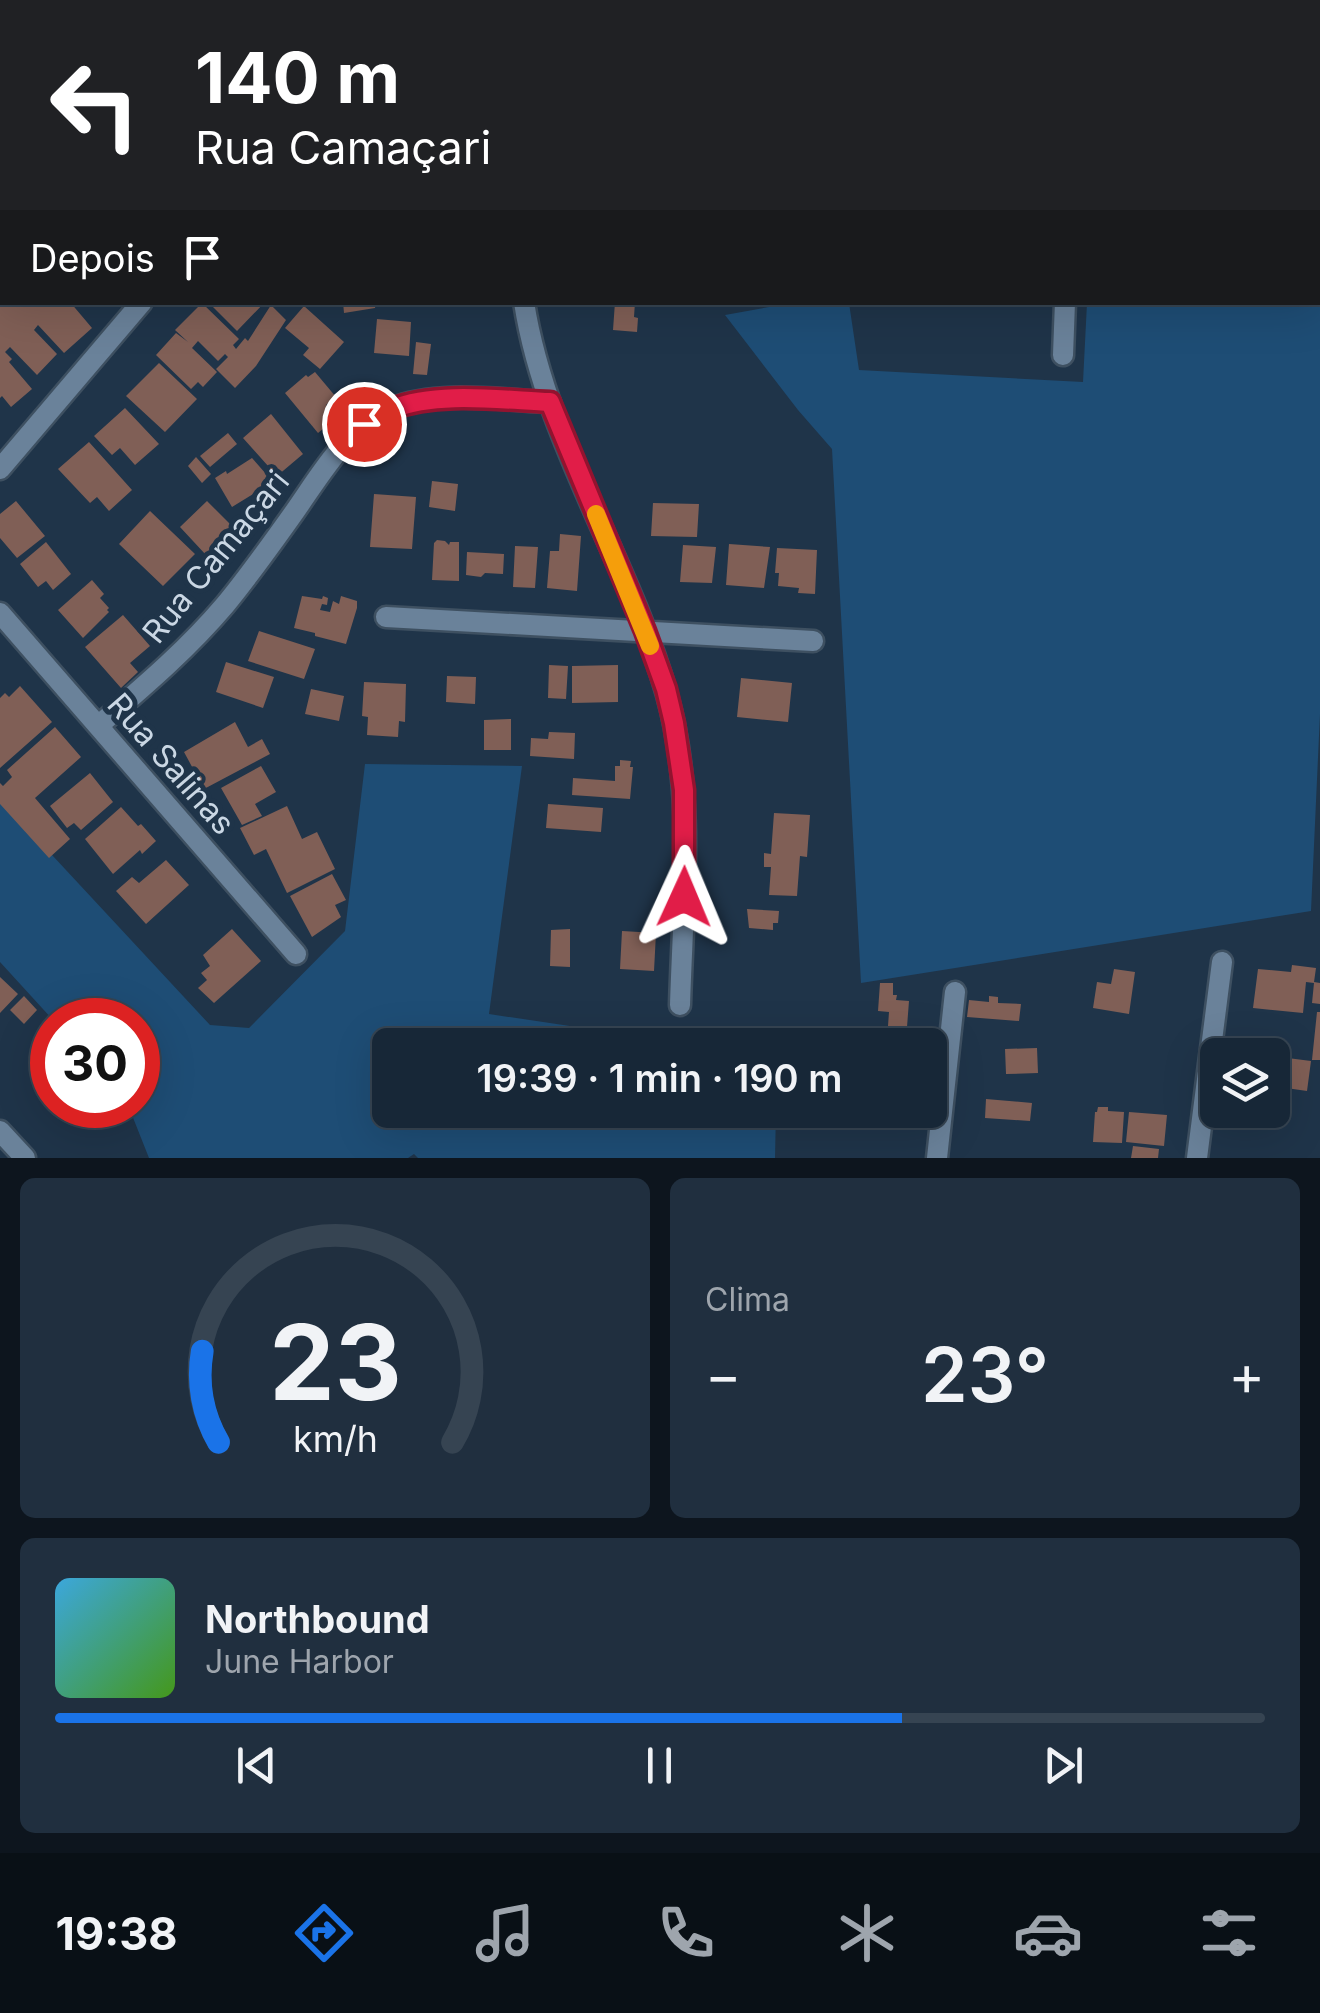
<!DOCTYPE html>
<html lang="pt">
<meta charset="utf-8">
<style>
:root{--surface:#172737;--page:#202f3f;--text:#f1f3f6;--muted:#9ea5ad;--line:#364452;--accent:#1a73e8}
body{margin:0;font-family:Inter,sans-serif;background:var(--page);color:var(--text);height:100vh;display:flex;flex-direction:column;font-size:38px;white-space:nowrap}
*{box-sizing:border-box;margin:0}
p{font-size:32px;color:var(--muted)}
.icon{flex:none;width:55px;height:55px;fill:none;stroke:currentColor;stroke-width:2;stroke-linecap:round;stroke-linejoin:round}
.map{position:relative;height:1158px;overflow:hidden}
.panel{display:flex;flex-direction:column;gap:20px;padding:20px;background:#0d151e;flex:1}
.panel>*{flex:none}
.guide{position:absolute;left:0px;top:0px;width:1320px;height:305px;box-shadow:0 10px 40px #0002,0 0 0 2px var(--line);background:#202124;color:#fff;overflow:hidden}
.buttons{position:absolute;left:1200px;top:1038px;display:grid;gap:20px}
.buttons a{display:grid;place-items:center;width:90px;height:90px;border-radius:15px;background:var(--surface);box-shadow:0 10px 40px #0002,0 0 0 2px var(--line);font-size:50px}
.speed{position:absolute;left:30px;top:998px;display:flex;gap:20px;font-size:50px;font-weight:700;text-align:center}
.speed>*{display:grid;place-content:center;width:130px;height:130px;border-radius:50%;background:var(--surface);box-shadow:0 10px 40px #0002,0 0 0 2px var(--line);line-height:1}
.speed .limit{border:15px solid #d22;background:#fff;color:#111}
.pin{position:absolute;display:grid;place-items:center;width:85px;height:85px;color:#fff;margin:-42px;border:5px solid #fff;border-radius:50%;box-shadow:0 2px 10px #0007}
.me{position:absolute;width:110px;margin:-55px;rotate:1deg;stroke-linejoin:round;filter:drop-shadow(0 0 8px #0008)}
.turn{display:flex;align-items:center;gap:35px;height:210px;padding:0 30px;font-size:45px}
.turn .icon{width:130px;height:130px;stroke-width:2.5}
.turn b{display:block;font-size:70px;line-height:85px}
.then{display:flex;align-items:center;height:95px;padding:0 30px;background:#0003;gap:20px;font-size:38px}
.big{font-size:75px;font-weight:600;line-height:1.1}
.panel .card{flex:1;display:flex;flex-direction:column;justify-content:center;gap:15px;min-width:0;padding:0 35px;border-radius:15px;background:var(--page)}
.panel .dial{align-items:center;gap:0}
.dial svg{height:260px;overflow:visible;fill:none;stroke:var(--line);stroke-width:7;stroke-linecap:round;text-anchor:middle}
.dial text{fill:var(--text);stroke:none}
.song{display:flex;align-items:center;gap:30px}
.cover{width:120px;height:120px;border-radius:15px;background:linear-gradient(135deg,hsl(200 70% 55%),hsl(100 70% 35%))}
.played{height:10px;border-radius:5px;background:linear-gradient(90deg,var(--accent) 70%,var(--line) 70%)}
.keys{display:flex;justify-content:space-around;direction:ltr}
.heat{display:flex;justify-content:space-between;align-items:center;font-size:55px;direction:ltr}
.panel .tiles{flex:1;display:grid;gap:20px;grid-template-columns:1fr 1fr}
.card:last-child{grid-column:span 2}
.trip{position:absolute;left:372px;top:1028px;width:575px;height:100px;border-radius:15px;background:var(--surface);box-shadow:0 10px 40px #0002,0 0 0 2px var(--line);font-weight:600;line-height:100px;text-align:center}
.tabs{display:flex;height:160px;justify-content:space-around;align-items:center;background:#091016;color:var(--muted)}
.tabs .icon{width:70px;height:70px}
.tabs .selected{color:var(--accent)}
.tabs b{font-size:45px;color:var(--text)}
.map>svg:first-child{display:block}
.green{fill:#1e4d75}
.building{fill:#805f56}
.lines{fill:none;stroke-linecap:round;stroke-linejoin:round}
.minor-casing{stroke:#3e5061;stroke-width:25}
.secondary-casing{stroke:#3e5061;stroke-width:30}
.minor{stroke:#6a829a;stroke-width:20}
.secondary{stroke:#6a829a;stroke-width:25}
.route-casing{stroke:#92132f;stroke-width:25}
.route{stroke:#e11d48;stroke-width:18}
.slow{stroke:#f59e0b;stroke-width:18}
.labels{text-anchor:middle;stroke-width:10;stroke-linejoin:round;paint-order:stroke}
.street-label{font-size:32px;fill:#cad7e4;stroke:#1f3449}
</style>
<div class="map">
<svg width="1320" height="1158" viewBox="0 0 1320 1158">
<rect width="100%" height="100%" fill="#1f3449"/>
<path class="green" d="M1098,0H1320V714L1311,911L861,983L832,449L798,410L725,315L792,303H849L859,370L1083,382L1087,303L1318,302V2H1098Z
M365,764L522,766L489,1014L697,1045H390V1110H776L775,1158H418L414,1154L408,1158H149L128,1105H138V1020H53L0,962V799L210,1025L249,1028L345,931Z"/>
<path class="building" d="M5,302H70L92,328L64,353L38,325L34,330L57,354L37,375L10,347L5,352L12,359L9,362L32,389L11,407L2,396L0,398V307Z
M208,302H265L237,331Z
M343,302H376L375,308L344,313Z
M615,302H635L634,317L638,318L637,332L613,330Z
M202,303L239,339L233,345L236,349L245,338L248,341L271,305L286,320L256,366L235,388L216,369L228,357L225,354L218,361L198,341L192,348L217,372L203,387L198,382L191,389L156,355L176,333L188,342L175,330Z
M304,306L344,342L320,369L303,355L309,348L285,328Z
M377,319L411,322L409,356L374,353Z
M416,342L431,344L427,375L413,374Z
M159,363L197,399L165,432L126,396Z
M315,372L336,397L326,405L336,418L318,433L285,393L306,375L308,377Z
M125,408L159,444L135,465L120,448L112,455L94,436Z
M271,414L303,454L277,476L243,438Z
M228,433L237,444L210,467L200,456Z
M89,442L132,490L109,511L97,497L90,503L58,469Z
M196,457L211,474L202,483L188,466Z
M252,458L273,482L232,507L215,478L226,471L227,474Z
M432,481L458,484L455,511L429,507Z
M374,494L416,497L412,549L370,547Z
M16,501L45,536L17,558L0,538V514Z
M207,501L234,528L206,555L180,527Z
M653,503L699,504L697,537L651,536Z
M150,511L195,554L163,586L119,544Z
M560,534L581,536L577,591L547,588L550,551H559Z
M437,540L445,541L449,545L450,542H459V581L432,580L434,543Z
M46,542L71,574L53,590L46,581L38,587L20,564Z
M729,544L770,547L764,588L726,585Z
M683,545L716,547L712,583L680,582Z
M515,546L538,547L535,588L513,587Z
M777,548L817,550L815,594L798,593L799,588L778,586L779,573H775Z
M467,552L504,554L503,574L485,573L481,577L466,575Z
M92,580L104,594L100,598L109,608L107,610L109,612L83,638L58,610Z
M302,596L322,599L323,596L328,598L327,605L322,604L320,610L330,612L333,601L339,604L341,596L357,601V608L346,644L315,636V633L294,628Z
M123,615L150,646L130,663L138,672L121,688L85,647Z
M259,631L315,649L304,679L248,661Z
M226,662L274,677L263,708L216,692Z
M549,665L568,666L566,699L548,698Z
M618,665V702L572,703V666Z
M447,676L476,677L475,704L446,702Z
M741,678L792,683L788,722L737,717Z
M364,682L406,684L405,722L399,721L398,737L367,735L368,717L362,716Z
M20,686L52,722L0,768V698L5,693L9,697Z
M311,689L344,696L339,721L305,714Z
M511,719V750H484V720Z
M235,722L248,747L262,739L270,754L204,789L184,752Z
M55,727L81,757L35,798L70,839L49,858L0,804V783L3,786L12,777L7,770Z
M549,732L575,733L574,759L530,756L531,738L548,739Z
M620,760L631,761L630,767H633L630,799L572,795L573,778L615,781V766H620Z
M261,766L276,792L255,804L262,816L242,825L221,788Z
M90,773L113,802L81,830L74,823L67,828L50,806Z
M548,804L603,808L601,832L546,828Z
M287,806L302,839L317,832L335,869L287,893L266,849L254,855L240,828Z
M121,807L138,826L141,824L156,841L142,854L140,850L113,874L85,839Z
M774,813L810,815L807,857L800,856L797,896L769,895L771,867H764V853L771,854Z
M166,860L189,885L146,924L116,891L132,877L139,883Z
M332,874L346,900L335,905L341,917L312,937L290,896Z
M747,909L779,911L778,923H773V930L749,928Z
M232,929L261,961L214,1003L198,988L207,980L201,973L210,966L203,955Z
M570,929V967L550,966L551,930Z
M622,931L656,933L654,971L620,969Z
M1292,965L1316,968L1314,982L1320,983V1004L1312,1003L1314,983L1306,982L1303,1013L1253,1008L1258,969L1291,972Z
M1114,969L1135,972L1129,1014L1093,1008L1097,982L1111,984Z
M0,977L18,994L0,1013Z
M880,983H893V995H897L896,1000L909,1001L907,1027L888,1026L889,1012L878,1011Z
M24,996L37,1010L24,1024L10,1010Z
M989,996L998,997V1003L1021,1004L1019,1021L967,1017L969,1000L989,1002Z
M1317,1012H1320V1060H1312Z
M836,1031L877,1033L875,1045H835Z
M1037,1048L1038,1073L1006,1074L1005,1049Z
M1272,1056L1311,1061L1307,1091L1272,1086Z
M986,1099L1032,1103L1030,1121L985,1118Z
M63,1105H105L80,1126Z
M1098,1107H1108V1111L1124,1112L1122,1143L1093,1142L1095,1112H1097Z
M1129,1112L1167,1115L1164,1146L1126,1142Z
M1133,1146L1159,1149L1158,1158H1131Z"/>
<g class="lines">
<defs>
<path id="minor" d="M522,2V0
M1077,2V0
M524,302C545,439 630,563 667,695C695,795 683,902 680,1005
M1063,355L1065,302
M0,469L142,302
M0,613L296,954
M386,617L813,641
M98,726C142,688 187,650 225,605C249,576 271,545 293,514C320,476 346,428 391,409C436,390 502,400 550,402
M0,1131L25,1158
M937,1158L955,992
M1197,1158L1222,962"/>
<path id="secondary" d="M51,2L53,0
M0,63L2,60"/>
</defs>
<use href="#minor" class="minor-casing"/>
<use href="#secondary" class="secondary-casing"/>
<use href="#minor" class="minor"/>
<use href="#secondary" class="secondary"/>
</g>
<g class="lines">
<defs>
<path id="route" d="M364,424C373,419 382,412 392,409C437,391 502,400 550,402L645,631L666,689L674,723L684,790V897"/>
</defs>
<use href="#route" class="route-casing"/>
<use href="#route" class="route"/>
<path class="slow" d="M596,514L650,646"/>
</g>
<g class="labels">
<g class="street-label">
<text transform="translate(216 557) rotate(-51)" y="11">Rua Camaçari</text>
<text transform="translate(171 764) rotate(49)" y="11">Rua Salinas</text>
</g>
</g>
</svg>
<div class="buttons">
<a><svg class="icon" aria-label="layers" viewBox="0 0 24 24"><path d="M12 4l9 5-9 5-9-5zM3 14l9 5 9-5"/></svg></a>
</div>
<div class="speed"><div class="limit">30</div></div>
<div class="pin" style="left:364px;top:424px;background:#d93025"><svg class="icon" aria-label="arrive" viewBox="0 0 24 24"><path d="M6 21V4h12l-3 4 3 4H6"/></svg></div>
<svg class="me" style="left:684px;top:897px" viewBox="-20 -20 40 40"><path d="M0-17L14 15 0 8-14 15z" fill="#e11d48" stroke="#fff" stroke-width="4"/></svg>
<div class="trip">19:39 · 1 min · 190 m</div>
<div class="guide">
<div class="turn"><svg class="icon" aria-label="left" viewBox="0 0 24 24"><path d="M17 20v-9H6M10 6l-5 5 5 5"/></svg><div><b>140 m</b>Rua Camaçari</div></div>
<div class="then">Depois<svg class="icon" aria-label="arrive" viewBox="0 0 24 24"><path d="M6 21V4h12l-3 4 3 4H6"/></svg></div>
</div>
</div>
<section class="panel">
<div class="tiles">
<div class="card dial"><svg viewBox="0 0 100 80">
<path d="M14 69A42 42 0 1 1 86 69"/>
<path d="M14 69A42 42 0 0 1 9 41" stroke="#1a73e8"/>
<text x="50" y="56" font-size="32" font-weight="700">23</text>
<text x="50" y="72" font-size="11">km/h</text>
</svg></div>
<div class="card"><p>Clima</p>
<div class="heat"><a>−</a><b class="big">23°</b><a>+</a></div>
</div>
<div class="card">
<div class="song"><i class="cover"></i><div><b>Northbound</b><p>June Harbor</p></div></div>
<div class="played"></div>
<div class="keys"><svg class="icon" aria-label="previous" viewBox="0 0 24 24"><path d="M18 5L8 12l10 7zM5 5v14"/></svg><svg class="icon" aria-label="pause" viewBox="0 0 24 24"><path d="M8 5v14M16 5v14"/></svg><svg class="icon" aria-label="next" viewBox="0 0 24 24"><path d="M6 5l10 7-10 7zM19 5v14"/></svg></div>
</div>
</div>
</section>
<nav class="tabs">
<b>19:38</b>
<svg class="icon selected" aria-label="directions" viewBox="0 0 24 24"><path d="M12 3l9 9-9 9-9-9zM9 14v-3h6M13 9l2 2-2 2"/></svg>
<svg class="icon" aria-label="music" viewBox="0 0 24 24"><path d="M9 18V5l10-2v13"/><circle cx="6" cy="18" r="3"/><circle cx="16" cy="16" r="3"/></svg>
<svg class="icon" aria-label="phone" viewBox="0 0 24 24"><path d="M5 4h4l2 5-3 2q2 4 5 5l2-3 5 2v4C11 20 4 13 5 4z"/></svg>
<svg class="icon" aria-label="climate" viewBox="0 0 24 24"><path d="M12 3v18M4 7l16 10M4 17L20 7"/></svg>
<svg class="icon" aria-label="car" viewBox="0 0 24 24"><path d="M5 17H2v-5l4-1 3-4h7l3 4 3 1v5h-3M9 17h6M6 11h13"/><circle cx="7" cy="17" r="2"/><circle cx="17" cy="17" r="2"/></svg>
<svg class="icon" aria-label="filters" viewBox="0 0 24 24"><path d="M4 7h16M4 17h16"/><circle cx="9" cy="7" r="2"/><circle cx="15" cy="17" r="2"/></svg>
</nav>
